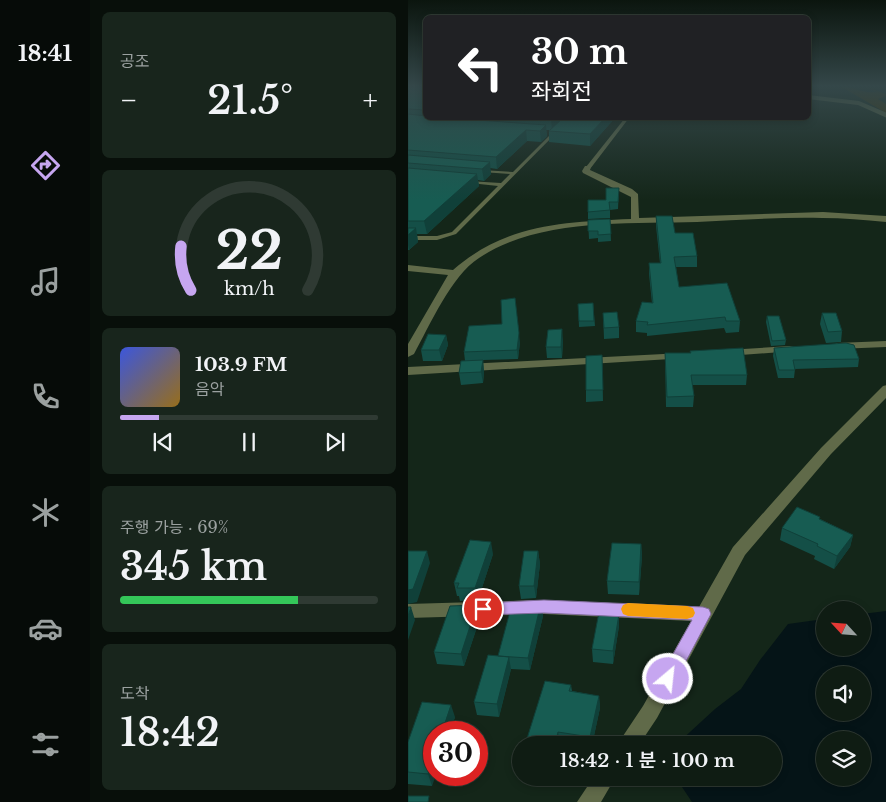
<!DOCTYPE html>
<html lang="ko">
<meta charset="utf-8">
<style>
:root{--surface:#0f1c13;--page:#18251c;--text:#f1f3f6;--muted:#9ba1a0;--line:#2f3a33;--accent:#c6a6f0}
body{margin:0;font-family:"Libre Baskerville","Noto Sans KR",serif;background:var(--page);color:var(--text);height:100vh;display:flex;flex-direction:column;font-size:19px;white-space:nowrap}
*{box-sizing:border-box;margin:0}
p{font-size:16px;color:var(--muted)}
.icon{flex:none;width:28px;height:28px;fill:none;stroke:currentColor;stroke-width:2;stroke-linecap:round;stroke-linejoin:round}
.map{position:relative;flex:1;overflow:hidden}
.details{display:flex;flex-direction:column;gap:12px;padding:12px;background:#080f0a;width:318px}
.details>*{flex:none}
.hud{position:absolute;left:15px;top:15px;width:388px;height:105px;border-radius:8px;box-shadow:0 2px 8px #0003,0 0 0 1px var(--line);background:#202124;color:#fff;overflow:hidden}
.needle{width:32px;rotate:296deg}
.buttons{position:absolute;left:408px;top:601px;display:grid;gap:10px}
.buttons a{display:grid;place-items:center;width:55px;height:55px;border-radius:50%;background:var(--surface);box-shadow:0 2px 8px #0003,0 0 0 1px var(--line);font-size:25px}
.speed{position:absolute;left:15px;top:721px;display:flex;gap:10px;font-size:25px;font-weight:700;text-align:center}
.speed>*{display:grid;place-content:center;width:65px;height:65px;border-radius:50%;background:var(--surface);box-shadow:0 2px 8px #0003,0 0 0 1px var(--line);line-height:1}
.speed .limit{border:8px solid #d22;background:#fff;color:#111}
.pin{position:absolute;display:grid;place-items:center;width:42px;height:42px;color:#fff;margin:-21px;border:2px solid #fff;border-radius:50%;box-shadow:0 1px 5px #0007}
.me{position:absolute;width:55px;margin:-28px;rotate:28deg;stroke-linejoin:round;filter:drop-shadow(0 0 4px #0008)}
.turn{display:flex;align-items:center;gap:18px;height:105px;padding:0 25px;font-size:22px}
.turn .icon{width:65px;height:65px;stroke-width:2.5}
.turn b{display:block;font-size:35px;line-height:42px}
.big{font-size:38px;font-weight:600;line-height:1.1}
.details .tile{flex:1;display:flex;flex-direction:column;justify-content:center;gap:8px;min-width:0;padding:0 18px;border-radius:8px;background:var(--page)}
.details .dial{align-items:center;gap:0}
.dial svg{height:130px;overflow:visible;fill:none;stroke:var(--line);stroke-width:7;stroke-linecap:round;text-anchor:middle}
.dial text{fill:var(--text);stroke:none}
.song{display:flex;align-items:center;gap:15px}
.cover{width:60px;height:60px;border-radius:8px;background:linear-gradient(135deg,hsl(230 70% 55%),hsl(40 70% 35%))}
.played{height:5px;border-radius:2px;background:linear-gradient(90deg,var(--accent) 15%,var(--line) 15%)}
.keys{display:flex;justify-content:space-around;direction:ltr}
.heat{display:flex;justify-content:space-between;align-items:center;font-size:28px;direction:ltr}
.charge{height:8px;border-radius:4px;background:linear-gradient(90deg,#34c759 69%,var(--line) 0)}
.trip{position:absolute;left:104px;top:736px;width:270px;height:50px;border-radius:25px;background:var(--surface);box-shadow:0 2px 8px #0003,0 0 0 1px var(--line);font-weight:600;line-height:50px;text-align:center}
main{display:flex;flex:1;min-height:0}
.menu{display:flex;flex-direction:column;width:90px;justify-content:space-around;align-items:center;background:#060b08;color:var(--muted)}
.menu .icon{width:35px;height:35px}
.menu .selected{color:var(--accent)}
.menu b{font-size:22px;color:var(--text)}
.map>svg:first-child{display:block}
.green{fill:#433300}
.water{fill:#051417;fill-rule:evenodd}
.lines{fill:none;stroke-linecap:round;stroke-linejoin:round}
.service{fill:#606a49;fill-rule:evenodd}
.minor{fill:#606a49;fill-rule:evenodd}
.wall{fill:#144f47}
.shaded-wall{fill:#104039}
.building{fill:#175c52;stroke:#104039}
.route{fill:#c6a6f0;stroke:#816c9c}
.slow{fill:#f59e0b}
</style>
<main>
<nav class="menu">
<b>18:41</b>
<svg class="icon selected" aria-label="directions" viewBox="0 0 24 24"><path d="M12 3l9 9-9 9-9-9zM9 14v-3h6M13 9l2 2-2 2"/></svg>
<svg class="icon" aria-label="music" viewBox="0 0 24 24"><path d="M9 18V5l10-2v13"/><circle cx="6" cy="18" r="3"/><circle cx="16" cy="16" r="3"/></svg>
<svg class="icon" aria-label="phone" viewBox="0 0 24 24"><path d="M5 4h4l2 5-3 2q2 4 5 5l2-3 5 2v4C11 20 4 13 5 4z"/></svg>
<svg class="icon" aria-label="climate" viewBox="0 0 24 24"><path d="M12 3v18M4 7l16 10M4 17L20 7"/></svg>
<svg class="icon" aria-label="car" viewBox="0 0 24 24"><path d="M5 17H2v-5l4-1 3-4h7l3 4 3 1v5h-3M9 17h6M6 11h13"/><circle cx="7" cy="17" r="2"/><circle cx="17" cy="17" r="2"/></svg>
<svg class="icon" aria-label="filters" viewBox="0 0 24 24"><path d="M4 7h16M4 17h16"/><circle cx="9" cy="7" r="2"/><circle cx="15" cy="17" r="2"/></svg>
</nav>
<section class="details">
<div class="tile"><p>공조</p>
<div class="heat"><a>−</a><b class="big">21.5°</b><a>+</a></div>
</div>
<div class="tile dial"><svg viewBox="0 0 100 80">
<path d="M14 69A42 42 0 1 1 86 69"/>
<path d="M14 69A42 42 0 0 1 8 42" stroke="#c6a6f0"/>
<text x="50" y="56" font-size="32" font-weight="700">22</text>
<text x="50" y="72" font-size="11">km/h</text>
</svg></div>
<div class="tile">
<div class="song"><i class="cover"></i><div><b>103.9 FM</b><p>음악</p></div></div>
<div class="played"></div>
<div class="keys"><svg class="icon" aria-label="previous" viewBox="0 0 24 24"><path d="M18 5L8 12l10 7zM5 5v14"/></svg><svg class="icon" aria-label="pause" viewBox="0 0 24 24"><path d="M8 5v14M16 5v14"/></svg><svg class="icon" aria-label="next" viewBox="0 0 24 24"><path d="M6 5l10 7-10 7zM19 5v14"/></svg></div>
</div>
<div class="tile"><p>주행 가능 · 69%</p><b class="big">345 km</b><div class="charge"></div></div>
<div class="tile"><p>도착</p><b class="big">18:42</b></div>
</section>
<div class="map">
<svg width="479" height="802" viewBox="0 0 479 802">
<rect width="100%" height="100%" fill="#142619"/>
<path class="green" d="M434,87C447,87 456,94 469,92L458,87L478,94V96L470,99L478,104V113Z"/>
<path class="water" d="M478,611V802H284L272,784V778H365V745H270V743L307,709L333,689L352,660L380,624L416,619V648H454V614ZM416,675H454V712H416ZM416,740H454V778H416Z"/>
<g class="lines">
<path class="service" d="M159,118H163L48,234L29,240H0V236H29L44,232L90,186L62,183L60,182V181L93,183L102,174L74,172L72,171L74,170L105,172Z
M217,118H221L182,169H178V167Z"/>
<path class="minor" d="M400,95L451,101L479,113V118L450,105L400,99Z
M177,166H183L182,170L224,189L230,194L231,218L415,212L479,216V222C457,220 435,218 414,218C372,217 331,220 289,222C219,224 131,218 71,258C43,276 22,325 6,354L0,357V344L40,275L0,271V265L45,270C98,224 155,222 223,219V197L175,173L174,171Z
M479,341V347L429,349L423,346L429,343Z
M382,346L386,347L388,349L386,351L319,356L313,353L319,350Z
M275,353L279,354L281,356L279,358L0,375V367Z
M479,385V397L423,454L337,555L249,718L231,745H209L235,706L283,621L136,614L0,618V604L136,600L291,607L325,547L413,448L475,386Z
M185,778H207L193,802H169Z"/>
</g>
<path class="wall" d="M0,87H18V118H207L182,146L141,142V131L142,130H138L139,136L133,142L119,141L89,169L82,168L83,174L76,181L70,180L71,186L19,234H9L10,242L1,250H0Z
M211,188L210,209L202,210V218L180,219V200H198Z
M248,216L267,233L289,256V267H268L271,287L332,321L331,332L318,333L316,328L239,336V333L228,332V321L244,303L241,274V263H252L248,226Z
M202,219L203,241L190,242V238L181,239L180,220Z
M185,303L187,326L171,327L170,304Z
M195,313L211,327V338L196,339Z
M414,313L434,331L433,342L418,343L412,324Z
M359,316L378,340L377,345L363,346L358,322Z
M38,335L40,345L34,361H15L13,350Z
M155,340L154,358H139L138,347Z
M112,342L110,359L75,360L76,372L75,383L53,385L51,373L57,361L56,352Z
M366,348L451,359L450,367L387,369L386,378H370L365,356Z
M257,353L339,375L338,385H284L286,396L285,407H258Z
M194,355L195,401L178,402V390Z
M412,519L445,535L442,547L426,569L406,559L407,556L372,540L374,528Z
M233,544L234,556L231,595L200,594L199,581Z
M130,551L132,564L128,598L113,599L111,586Z
M85,554L70,600L52,601L51,596H49L46,583Z
M133,603L135,616L122,670L103,669L91,717L69,715L66,702L90,656Z
M69,605L72,618L56,666L29,664L26,652Z
M211,614V626L205,664L185,662L184,649Z
M163,685L164,691L191,696L192,708L184,745H117Z
M47,717L42,732H26L24,786L0,784V742Z"/>
<path class="shaded-wall" d="M145,118H157L144,130L143,119Z
M197,118H207L182,146V134Z
M138,125L139,136L133,142L132,131Z
M118,130L119,141L89,169L88,157Z
M82,162L83,174L76,181L74,169Z
M69,174L71,186L19,234L16,221Z
M8,228L10,242L1,250L0,245V235Z
M107,298L112,342L110,359L109,350Z
M154,329L155,340L154,358L153,347Z
M38,335L40,345L34,361L31,350Z
M75,360L76,372L75,383L73,372Z
M445,535L442,547L426,569L429,556Z
M83,542L85,554L70,600L67,588Z
M233,544L234,556L231,595V582Z
M19,551L22,563L9,602L0,604V590Z
M130,551L132,564L128,598L126,586Z
M133,603L135,616L122,670L120,658Z
M69,605L72,618L56,666L53,654Z
M3,607L7,620L0,640V616Z
M211,614V626L205,664V651Z
M101,657L103,669L91,717L89,704Z
M191,696L192,708L184,745H182V737Z
M43,705L47,717L42,732H34Z
M150,732L152,745H147Z
M26,756V775H28L24,786L20,774Z"/>
<path class="building" d="M0,87H18V110L0,109Z
M0,114L18,116V118H41L138,125L132,131L118,130L88,157L0,150Z
M119,118H145L143,119Z
M155,118H197L182,134L141,131Z
M0,155L82,162L74,169L0,163Z
M0,168L69,174L16,221H0Z
M198,188H211L210,202H201L202,210L180,212V200H198Z
M248,216H264L267,233H285L289,256L266,257L271,287L319,283L332,321H318L317,317L239,325L240,322L228,321L234,302L245,303L241,263H253Z
M202,219L203,234L190,235V231H180V220Z
M0,228H8L0,235Z
M107,298L111,333L109,350L56,352L61,326L94,324L93,300Z
M185,303L186,321H171L170,304Z
M209,312L211,327L196,328L195,313Z
M414,313H428L434,331L420,332Z
M359,316H371L378,340L364,341Z
M154,329L153,347H138L140,330Z
M20,334L38,335L31,350H13Z
M438,343L446,345L451,359L385,360L387,370H371L366,348Z
M335,348L339,375H283L286,396L259,397L257,353H283L282,351Z
M194,355L195,390H178V356Z
M75,360L73,372L51,373L53,361Z
M389,507L412,517L411,519L445,535L429,556L409,546L410,544L374,528Z
M62,540L83,542L67,588H49L51,583H46Z
M204,543L233,544L231,582L199,581Z
M0,551H19L5,589L0,590Z
M116,551H130L126,586H111Z
M133,603L120,658L90,656L104,604Z
M69,605L53,654L26,652L42,606Z
M0,607H3L0,616Z
M191,612L211,614L205,651L184,649Z
M80,655L101,657L89,704L66,702Z
M137,681L163,685L161,691L191,696L182,737L150,732L147,745H117Z
M14,702L43,705L34,732H26V756L20,774L0,772V742Z
M0,796H21L20,802H0Z"/>
<linearGradient id="sky" x2="0" y2="1"><stop stop-color="#0b150e"/><stop offset="0.43" stop-color="#344749"/><stop offset="1" stop-color="#344749" stop-opacity="0"/></linearGradient>
<rect width="479" height="200" fill="url(#sky)"/>
<path class="route" d="M136,600L295,607L301,609L303,614L266,684L260,687L254,684L251,679L284,620L136,613L75,615L69,614L67,609L69,604L75,603Z"/>
<path class="slow" d="M220,603L279,606L285,608L287,613L285,617L279,619L220,616L215,614L213,609L215,605Z"/>
</svg>
<div class="buttons">
<a><svg class="needle" viewBox="-14 -14 28 28"><path d="M0-13l5 13h-10z" fill="#e53935"/><path d="M0 13l5-13h-10z" fill="#9ba1a0"/></svg></a>
<a><svg class="icon" aria-label="sound" viewBox="0 0 24 24"><path d="M4 9h4l5-4v14l-5-4H4zM17 9q2 3 0 6"/></svg></a>
<a><svg class="icon" aria-label="layers" viewBox="0 0 24 24"><path d="M12 4l9 5-9 5-9-5zM3 14l9 5 9-5"/></svg></a>
</div>
<div class="speed"><div class="limit">30</div></div>
<div class="pin" style="left:75px;top:609px;background:#d93025"><svg class="icon" aria-label="arrive" viewBox="0 0 24 24"><path d="M6 21V4h12l-3 4 3 4H6"/></svg></div>
<svg class="me" style="left:260px;top:679px" viewBox="-20 -20 40 40"><circle r="17" fill="#c6a6f0" stroke="#fff" stroke-width="3"/><path d="M0-11L8 9 0 5-8 9z" fill="#fff"/></svg>
<div class="trip">18:42 · 1 분 · 100 m</div>
<div class="hud">
<div class="turn"><svg class="icon" aria-label="left" viewBox="0 0 24 24"><path d="M17 20v-9H6M10 6l-5 5 5 5"/></svg><div><b>30 m</b>좌회전</div></div>
</div>
</div>
</main>
